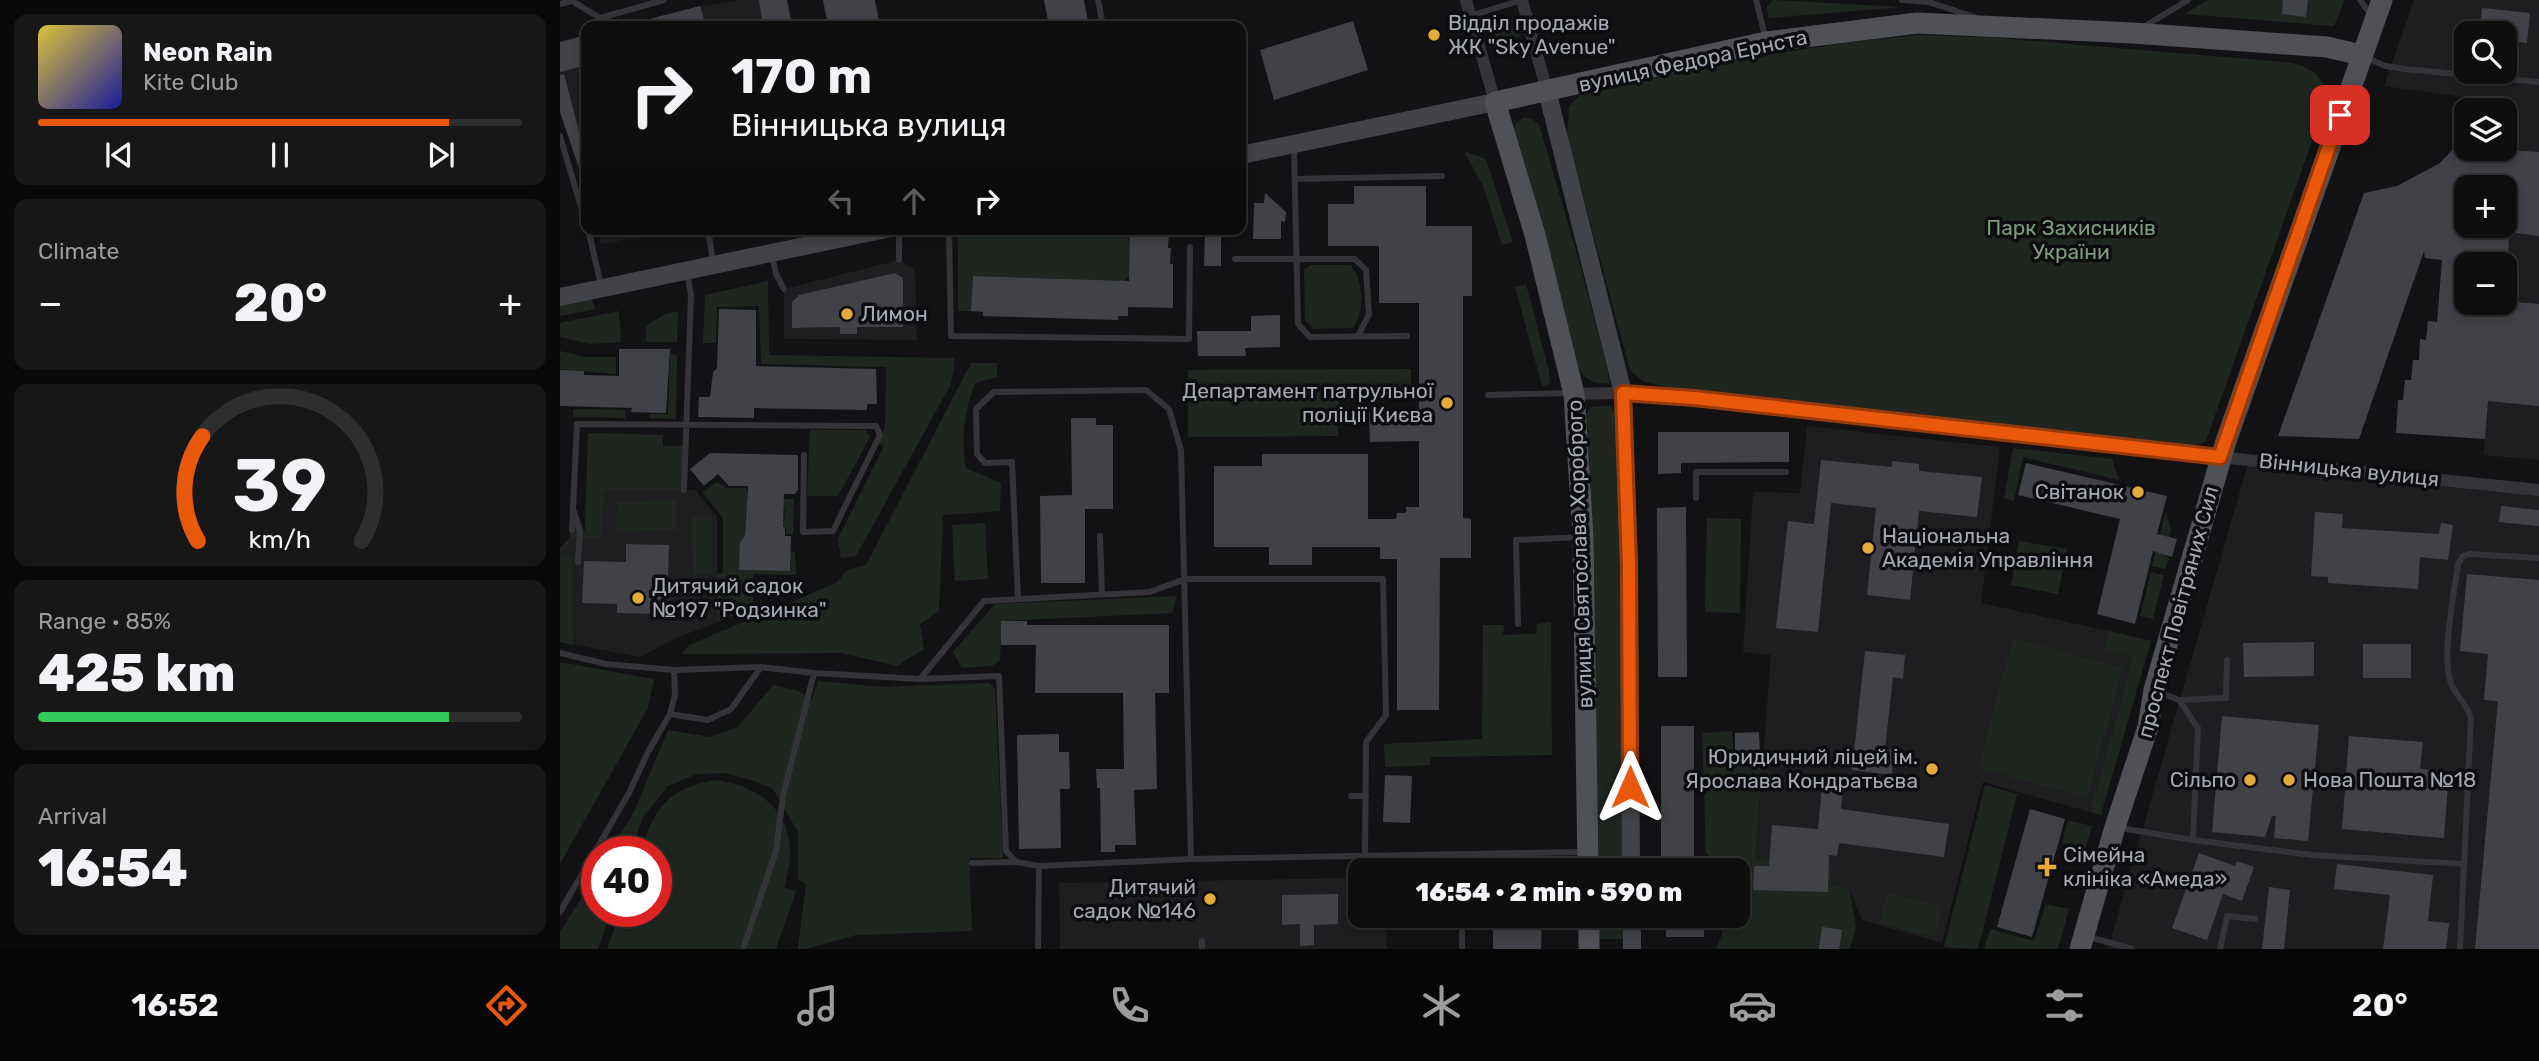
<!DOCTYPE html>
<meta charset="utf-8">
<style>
:root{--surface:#0e0e0f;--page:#171718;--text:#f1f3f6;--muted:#9b9c9e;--line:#2e2e2f;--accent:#ea580c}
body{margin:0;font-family:Rubik,sans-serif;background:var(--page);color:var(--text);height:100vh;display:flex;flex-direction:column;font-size:26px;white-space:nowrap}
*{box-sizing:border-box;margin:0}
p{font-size:23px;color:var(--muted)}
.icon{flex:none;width:38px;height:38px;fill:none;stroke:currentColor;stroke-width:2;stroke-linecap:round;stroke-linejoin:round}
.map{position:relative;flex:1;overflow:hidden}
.sheet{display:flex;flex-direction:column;gap:14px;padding:14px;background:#080808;width:560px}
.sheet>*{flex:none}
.guide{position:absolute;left:21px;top:21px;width:665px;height:214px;border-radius:14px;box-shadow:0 4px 10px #0003,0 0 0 2px var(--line);background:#0e0e0f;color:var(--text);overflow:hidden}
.buttons{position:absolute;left:1894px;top:21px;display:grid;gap:14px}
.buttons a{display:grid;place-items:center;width:63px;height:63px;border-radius:14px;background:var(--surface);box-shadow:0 4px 10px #0003,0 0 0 2px var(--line);font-size:35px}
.speed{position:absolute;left:21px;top:836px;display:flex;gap:14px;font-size:35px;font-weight:700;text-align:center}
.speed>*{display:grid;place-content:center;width:91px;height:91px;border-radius:50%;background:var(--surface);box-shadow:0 4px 10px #0003,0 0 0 2px var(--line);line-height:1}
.speed .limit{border:10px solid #d22;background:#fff;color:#111}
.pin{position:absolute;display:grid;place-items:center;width:60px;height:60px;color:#fff;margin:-30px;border-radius:14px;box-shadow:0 4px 10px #0006}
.me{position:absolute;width:77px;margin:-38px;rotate:0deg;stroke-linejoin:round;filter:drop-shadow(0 0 5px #0008)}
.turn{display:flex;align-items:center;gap:24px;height:147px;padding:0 35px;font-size:32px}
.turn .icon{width:91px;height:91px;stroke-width:2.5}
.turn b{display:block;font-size:49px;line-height:60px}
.lanes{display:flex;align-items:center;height:66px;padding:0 35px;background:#0003;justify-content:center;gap:35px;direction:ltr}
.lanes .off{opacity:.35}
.big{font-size:52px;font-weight:800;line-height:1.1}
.sheet .tile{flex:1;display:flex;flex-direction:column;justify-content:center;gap:10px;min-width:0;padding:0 24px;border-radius:14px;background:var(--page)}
.sheet .dial{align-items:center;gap:0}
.dial svg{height:182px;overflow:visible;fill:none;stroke:var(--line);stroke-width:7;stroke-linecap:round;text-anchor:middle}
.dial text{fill:var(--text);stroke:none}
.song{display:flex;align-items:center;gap:21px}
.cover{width:84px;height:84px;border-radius:10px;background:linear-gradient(135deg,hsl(50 70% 55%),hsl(240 70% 35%))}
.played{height:7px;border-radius:4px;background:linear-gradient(90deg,var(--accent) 85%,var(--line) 85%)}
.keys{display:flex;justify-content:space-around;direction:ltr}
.heat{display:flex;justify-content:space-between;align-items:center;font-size:38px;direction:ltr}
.charge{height:10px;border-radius:5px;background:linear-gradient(90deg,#34c759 85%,var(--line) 0)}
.trip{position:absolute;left:788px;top:858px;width:402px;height:70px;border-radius:14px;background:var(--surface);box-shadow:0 4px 10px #0003,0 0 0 2px var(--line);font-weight:800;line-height:70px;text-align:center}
.dock{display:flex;height:112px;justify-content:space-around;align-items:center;background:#060606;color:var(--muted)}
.dock .icon{width:49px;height:49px}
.dock .selected{color:var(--accent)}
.dock b{font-size:32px;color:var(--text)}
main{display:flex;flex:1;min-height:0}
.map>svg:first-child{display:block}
.built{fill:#1e1e21;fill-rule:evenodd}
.green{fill:#1f2620}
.building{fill:#414247;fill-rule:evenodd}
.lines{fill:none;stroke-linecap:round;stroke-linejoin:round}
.lane{stroke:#343438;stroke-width:6}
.street{stroke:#343438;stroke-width:12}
.secondary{stroke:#424348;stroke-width:18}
.primary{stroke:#505157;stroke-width:21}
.route-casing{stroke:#983908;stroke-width:18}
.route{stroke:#ea580c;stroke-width:12}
.poi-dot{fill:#e4ab3a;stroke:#0d0d0f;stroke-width:2.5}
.labels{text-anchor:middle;stroke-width:7;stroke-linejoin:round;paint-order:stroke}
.poi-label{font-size:21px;fill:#a5a9b3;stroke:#0d0d0f;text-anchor:start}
.street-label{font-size:21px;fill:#a5a9b3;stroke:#0d0d0f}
.park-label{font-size:21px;fill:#7d9d7f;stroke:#0d0d0f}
</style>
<main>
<section class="sheet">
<div class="tile">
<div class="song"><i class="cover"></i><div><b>Neon Rain</b><p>Kite Club</p></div></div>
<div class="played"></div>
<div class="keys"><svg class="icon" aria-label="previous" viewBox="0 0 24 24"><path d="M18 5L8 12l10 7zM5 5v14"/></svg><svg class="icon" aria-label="pause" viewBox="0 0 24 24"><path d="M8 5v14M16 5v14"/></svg><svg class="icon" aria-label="next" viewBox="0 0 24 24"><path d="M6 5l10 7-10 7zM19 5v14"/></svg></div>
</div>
<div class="tile"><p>Climate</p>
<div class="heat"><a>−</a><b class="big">20°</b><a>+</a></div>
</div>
<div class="tile dial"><svg viewBox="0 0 100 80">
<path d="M14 69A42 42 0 1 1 86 69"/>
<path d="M14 69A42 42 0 0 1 16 23" stroke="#ea580c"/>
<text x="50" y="56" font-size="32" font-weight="700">39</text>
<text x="50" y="72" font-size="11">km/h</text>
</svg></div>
<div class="tile"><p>Range · 85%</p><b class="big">425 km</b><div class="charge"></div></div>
<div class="tile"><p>Arrival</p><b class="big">16:54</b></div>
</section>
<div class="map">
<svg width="1979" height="949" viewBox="0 0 1979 949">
<rect width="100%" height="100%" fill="#121214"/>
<path class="built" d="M179,0H227L232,26H62L140,6Z
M1854,0H1979V460L1924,455L1934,303H1944V264H1937L1941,226H1944V196L1953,104L1824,86ZM1906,33H1944V72H1906Z
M26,35V194L0,112V42Z
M37,229H127L41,244Z
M339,260L355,270L357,340L224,339V289Z
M1247,426L1440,447L1421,603L1549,631L1544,650L1573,658L1530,812L1423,782L1382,943L1302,920L1289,888L1271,885L1272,864L1195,861L1211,655L1183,652L1193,492L1240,493Z
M1689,460L1979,490V949H1548Z
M43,490H135L157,516V622L112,640L81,657L0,642V554L12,538H41Z
M800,878V915H826L827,949H500L499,883Z"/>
<path class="green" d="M1213,0L1343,7L1209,18L1206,8Z
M1648,0H1785L1774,26L1625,14Z
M955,18L960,37L933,45L928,25Z
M1362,35L1439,38L1724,62C1750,66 1759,71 1768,96L1646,441L1634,448L1349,419L1110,388L1083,381L1070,370L1007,137L1009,107L1020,95L1185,58L1299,41Z
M963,118L972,119L979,124L1020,265L1046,363L1050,384C1036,383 1028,382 1020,371L953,131L956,123Z
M904,151L926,159L953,242L942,245L923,186Z
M437,229H570L569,276L564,281L413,276L411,311H398V237Z
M751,265H791C804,283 805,309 793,328L754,329L745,321L744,270Z
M208,281L209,355L395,358L391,384L296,556L281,558L278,539L324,446L317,443L325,428L326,367L201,364L199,306L157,307L156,343H143L145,295Z
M966,284L989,371L990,385L982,386L955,287Z
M32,299L35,309L0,316V304Z
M59,311L61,342L30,344L0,337V323Z
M118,311L117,342H86V326L103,315Z
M0,351L25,357H56V374L0,369Z
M110,353L117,355L116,419L89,418V414H108Z
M411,363H437V377L415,383C405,413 400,437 406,468L441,483L440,511L383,515L379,611L360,624L364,649L337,666L282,653L122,654L129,645L276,583L287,570L306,565Z
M851,369V400L779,401L778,436L628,437V370Z
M1050,405L1056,415L1063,563L1065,870H1037L1025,415L1032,407Z
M13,409L65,410V418L13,417Z
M250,430H306L310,437L278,496H247Z
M28,433L103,435V446H125L124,490H44L41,539L12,538L0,554V548L9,539L12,524H17V530H25Z
M1453,448L1552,459L1559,480L1463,457L1454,501L1444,498Z
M157,482L166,488H186L188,506L186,511L185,536L180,542V570L231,571V560H228V552H235L236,575L193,574V609L157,622V574L163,573V518L142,492Z
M218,499H234L233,534H226V527L221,526L222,521H224L225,510L218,509Z
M116,500V530L56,532L57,502Z
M1606,511L1611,530L1605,554L1609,559L1605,569L1592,566Z
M132,517H152V574H133Z
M1147,518L1181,519L1180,613L1145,612Z
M425,523L428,579L395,581L392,525Z
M1459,541L1507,549L1498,594L1451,585Z
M12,555L13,645L0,642V556Z
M1591,572L1604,575L1593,619L1580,616Z
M617,596L612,613L442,621L440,660L432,666L402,668L393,652L435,604Z
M991,622L992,755L871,757L870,765L825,767L824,744L922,739L923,625H944L943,635L976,634L977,624Z
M1549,631L1591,641L1541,815L1530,812L1573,658L1543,650Z
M1453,638L1563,668L1527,798L1418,768Z
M0,662L94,679L88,708L0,864Z
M258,681L323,687L429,683L435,689L443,858H409L412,931L296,935L246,949H238L246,884L238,879V832L213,789L194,781L165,773L137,774L108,786L83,817L71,852H49L74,812L108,730L150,737L178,727L213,685L239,691L252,700Z
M1172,731L1173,756H1203L1195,860L1272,863L1271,885L1289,888L1296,926L1290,949H1156L1162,934L1163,915H1178V870H1163L1146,853L1142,733Z
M157,780C217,790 243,829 224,887L236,891L216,949H47L60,912H96V852H80C96,806 108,788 157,780Z
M1425,785L1457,794L1418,949L1384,947Z
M1508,820L1532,826L1525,850L1502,843Z
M37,873V912H51L38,949H0V932Z
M1327,892L1382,906L1375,937L1319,923Z
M1486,904L1509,909L1498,949H1424L1430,929L1474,941Z
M1037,915H1066V939H1038Z"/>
<path class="building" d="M199,0H227L232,26H203Z
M263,0H315L320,26H268Z
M484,0H524L529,26H489Z
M1723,0H1748L1746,17L1722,14Z
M140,6L146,26H79L78,22Z
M1922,8L1970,13L1967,43L1944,40V33H1919Z
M793,21L808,70L714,100L700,50Z
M26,35V65L0,72V42Z
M4,74L26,158V168L20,170L0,112V75Z
M1895,147L1979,152V236L1949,232L1948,264H1906V303L1955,302L1979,304V406L1928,401L1925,439L1836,433L1838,400H1843L1845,380H1851L1853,360H1859L1860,339L1866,340L1868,321L1877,322L1882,260L1865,258L1864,251L1799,439L1718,436L1804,193L1837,186L1880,163ZM1906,187H1944V226H1906Z
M794,186H866V226H912V296H903V518L911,519V558H880L879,710H837V559H820V547H752V565H709V547H654V466H702V454H808V519H836L837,513H846V507H859V441L810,442L809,412L859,411V303H819V246H768V204H794Z
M705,193L726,212L725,222L721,221V239H693L694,203H704Z
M570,229L609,231L608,248H611L610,264H613V308L568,307V316H558V320L423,316V312L411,311L413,276L569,281Z
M645,229H661V266H644Z
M335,273L343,278V327H297V334H280V327L232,328V302L239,295Z
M159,309L196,310V366L316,369L317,404H307V410L194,408V418L138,417L139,397H150L153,372L157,368Z
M720,315V347L685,348L686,356H638L637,331H691V316Z
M59,349H110L106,413L71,412L72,408L0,406V370L24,371V375L59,376Z
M511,418H536V425H553V509H525V583H481L480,496L512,495Z
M1098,432H1229V462L1121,463V473L1098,474Z
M150,453L238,455V490L235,494H224L223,527H225V536H231L230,571L179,570L180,542L185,536L188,486H169L158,474L144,486L130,469Z
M1261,460L1332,467V461L1359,464V471L1422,477L1417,517L1359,511L1350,600L1307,595L1316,508L1271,503L1258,632L1216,628L1228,521L1254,524Z
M1466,463L1607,496L1597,534L1617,539L1612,557L1593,551L1575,624L1537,614L1560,519L1458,495Z
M1941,506L1979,510V526L1939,522Z
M1126,507L1127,677H1098L1097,508Z
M1755,512L1783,514L1782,528L1879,534L1881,523L1893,525L1888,560L1860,557L1858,589L1768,583V577L1751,576Z
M66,544L109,545L107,604H96V614L57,613V604L22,603L24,561L66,562Z
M1907,574L1979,580V949H1915L1938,701L1924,700L1928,654L1900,651Z
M441,621H467V625H609V693H595L597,789L574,790L576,845H555V852H541L540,788H537L536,769H564L563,693H475L476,645H441Z
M1754,642V676L1684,677L1683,643Z
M1803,644H1851V678H1803Z
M1305,651L1345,655L1343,679L1333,677L1325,749L1334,750L1332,775L1292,770Z
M1662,716L1759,725L1748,841L1714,838L1716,816H1712L1705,837L1652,832Z
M1101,726H1134V870H1106V866H1101Z
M1199,732L1200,753H1175V733Z
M499,734V752H509L510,789H500L501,848L459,849L457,735Z
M1789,736L1863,742L1860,769L1889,771L1884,838L1782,829Z
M825,775L852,776L850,823L823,822Z
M1263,777L1284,779L1281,809L1389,824L1384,857L1279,843L1277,856L1269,855L1268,892L1193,890L1194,866H1209L1212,825L1258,829Z
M1470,809L1505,819L1472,937L1437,927Z
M1639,853L1675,866L1677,861L1694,867L1682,901L1663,894L1647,940L1612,928Z
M1777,864L1873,875L1868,921L1889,923L1886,949H1823L1830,895L1774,889Z
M1709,887L1730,890L1724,949H1702Z
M778,894V924L754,925V945L740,946V924L722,925V895Z
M933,915H982L981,949H933Z
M1106,915H1144V937H1106Z
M1262,927L1282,930L1279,949H1259Z"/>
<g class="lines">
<path class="lane" d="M538,0L543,26
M1196,0L1206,40
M1342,0L1368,2L1415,17
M1800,0L1811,15
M0,4L12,1L40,18L104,0
M910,16L962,0
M1582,28L1628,0
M1805,57L1825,66L1845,69L1979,82
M0,136L26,224
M734,147L738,324L750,337L847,336
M735,179L882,176
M28,229L41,285
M148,229L153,263
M389,229L391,336L629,339L630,247
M212,255L216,274L224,289
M675,259H795L806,270L809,314L798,336
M339,260V229
M928,395L1009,393
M124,490L131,295L127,272
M1136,498V472H1226
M14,512L20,530L18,562
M12,530L17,424L316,426L320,435L273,531L243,532L244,455
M540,536L542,594
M458,599L452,462L425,463L417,454L416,409L434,392L586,390L609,409L621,450L631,859
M958,624L956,540L1021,537
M0,653L46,664L114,670L201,667L254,673L360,679L424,601L590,592L625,579H823L826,715L806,742L805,856
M360,679L439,676L446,851L456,862L479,866L631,859L1023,852
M1619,700L1666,698L1667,660
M110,714L148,720L171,709L201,667
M791,796H806
M1560,828L1633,840L1638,728L1619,700L1599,692
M1633,840L1752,855L1904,864
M885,854V870
M412,863L456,862
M0,912L69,793L88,752L110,714L115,695L114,670
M894,915L902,926V949
M1526,936L1572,949
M183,949L216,851L223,796L254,673
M478,949L479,866
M642,949V941
M1660,949L1667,916L1695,919
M1900,949L1911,718C1907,703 1894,695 1890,680C1882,651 1894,595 1898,564L1903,556L1909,554L1979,558"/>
<path class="street" d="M906,0L935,102
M962,0L987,91
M1014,394L1063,393L1134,398L1571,448L1979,490"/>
<path class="secondary" d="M987,91L1063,393L1069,565L1071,870
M681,155L935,102
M0,297L326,229
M1072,915V949"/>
<path class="primary" d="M1028,870L1023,537L1014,394L975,235L935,102L1206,42L1357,23L1573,33L1767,47L1801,55
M1029,915V949
M1520,949L1555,827L1588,727L1594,690L1666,441L1822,0"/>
</g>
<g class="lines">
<defs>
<path id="route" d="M1070,787L1069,565L1063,393L1134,398L1660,457L1780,115"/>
</defs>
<use href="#route" class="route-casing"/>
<use href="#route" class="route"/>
</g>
<g class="poi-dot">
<circle cx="874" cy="35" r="7"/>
<circle cx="287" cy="314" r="7"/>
<circle cx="887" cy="403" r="7"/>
<circle cx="1578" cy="492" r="7"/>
<circle cx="1308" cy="548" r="7"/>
<circle cx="78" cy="598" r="7"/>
<circle cx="1372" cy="769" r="7"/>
<circle cx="1690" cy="780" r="7"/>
<circle cx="1729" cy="780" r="7"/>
<path d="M1483.5 856.5h7v7h7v7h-7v7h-7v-7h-7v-7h7z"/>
<circle cx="650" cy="899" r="7"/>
</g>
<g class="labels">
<g class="poi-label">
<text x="888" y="30">Відділ продажів<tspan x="888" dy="24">ЖК "Sky Avenue"</tspan></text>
<text x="301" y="321">Лимон</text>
<text x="873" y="398" text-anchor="end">Департамент патрульної<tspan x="873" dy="24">поліції Києва</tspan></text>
<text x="1564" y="499" text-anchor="end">Світанок</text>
<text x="1322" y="543">Національна<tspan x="1322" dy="24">Академія Управління</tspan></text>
<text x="92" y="593">Дитячий садок<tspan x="92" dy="24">№197 "Родзинка"</tspan></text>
<text x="1358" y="764" text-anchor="end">Юридичний ліцей ім.<tspan x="1358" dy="24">Ярослава Кондратьєва</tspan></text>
<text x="1676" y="787" text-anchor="end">Сільпо</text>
<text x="1743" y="787">Нова Пошта №18</text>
<text x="1503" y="862">Сімейна<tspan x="1503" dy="24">клініка «Амеда»</tspan></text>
<text x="636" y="894" text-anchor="end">Дитячий<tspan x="636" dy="24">садок №146</tspan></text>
</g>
<g class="street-label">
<text transform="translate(1133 61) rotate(-12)" y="7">вулиця Федора Ернста</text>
<text transform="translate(1789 470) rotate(6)" y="7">Вінницька вулиця</text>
<text transform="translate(1020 554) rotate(-92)" y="7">вулиця Святослава Хороброго</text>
<text transform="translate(1618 612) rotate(-75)" y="7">проспект Повітряних Сил</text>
</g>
<g class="park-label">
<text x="1511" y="235">Парк Захисників<tspan x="1511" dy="24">України</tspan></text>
</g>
</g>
</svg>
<div class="buttons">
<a><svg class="icon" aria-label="search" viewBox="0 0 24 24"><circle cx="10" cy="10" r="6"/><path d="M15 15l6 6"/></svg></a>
<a><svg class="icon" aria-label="layers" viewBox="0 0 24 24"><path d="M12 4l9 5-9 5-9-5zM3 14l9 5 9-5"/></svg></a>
<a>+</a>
<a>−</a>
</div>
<div class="speed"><div class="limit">40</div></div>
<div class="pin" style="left:1780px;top:115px;background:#d93025"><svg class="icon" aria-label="arrive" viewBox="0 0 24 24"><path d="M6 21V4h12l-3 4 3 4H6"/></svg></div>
<svg class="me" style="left:1070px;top:787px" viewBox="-20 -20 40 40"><path d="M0-17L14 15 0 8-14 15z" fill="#ea580c" stroke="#fff" stroke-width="4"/></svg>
<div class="trip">16:54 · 2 min · 590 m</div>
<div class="guide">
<div class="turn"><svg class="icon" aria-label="right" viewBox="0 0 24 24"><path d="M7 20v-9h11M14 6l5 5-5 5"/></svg><div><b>170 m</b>Вінницька вулиця</div></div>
<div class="lanes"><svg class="icon off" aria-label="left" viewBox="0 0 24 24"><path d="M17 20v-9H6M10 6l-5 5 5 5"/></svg><svg class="icon off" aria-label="ahead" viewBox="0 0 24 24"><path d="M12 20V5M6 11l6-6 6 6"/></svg><svg class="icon" aria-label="right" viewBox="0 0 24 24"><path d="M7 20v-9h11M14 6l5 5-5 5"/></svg></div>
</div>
</div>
</main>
<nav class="dock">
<b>16:52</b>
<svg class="icon selected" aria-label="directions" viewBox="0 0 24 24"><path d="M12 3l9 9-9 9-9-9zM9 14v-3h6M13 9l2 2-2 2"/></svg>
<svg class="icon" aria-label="music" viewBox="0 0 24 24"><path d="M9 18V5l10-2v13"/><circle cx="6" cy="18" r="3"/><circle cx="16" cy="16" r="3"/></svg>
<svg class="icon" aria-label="phone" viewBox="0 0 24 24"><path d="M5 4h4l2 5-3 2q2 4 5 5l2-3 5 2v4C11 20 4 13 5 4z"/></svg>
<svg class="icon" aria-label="climate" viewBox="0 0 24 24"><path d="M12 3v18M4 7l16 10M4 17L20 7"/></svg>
<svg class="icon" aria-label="car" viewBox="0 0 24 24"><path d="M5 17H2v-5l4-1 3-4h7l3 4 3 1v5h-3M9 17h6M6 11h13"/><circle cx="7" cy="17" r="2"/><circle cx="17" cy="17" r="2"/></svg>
<svg class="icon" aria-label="filters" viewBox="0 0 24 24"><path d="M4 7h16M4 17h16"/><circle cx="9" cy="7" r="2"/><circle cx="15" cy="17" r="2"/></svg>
<b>20°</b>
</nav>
